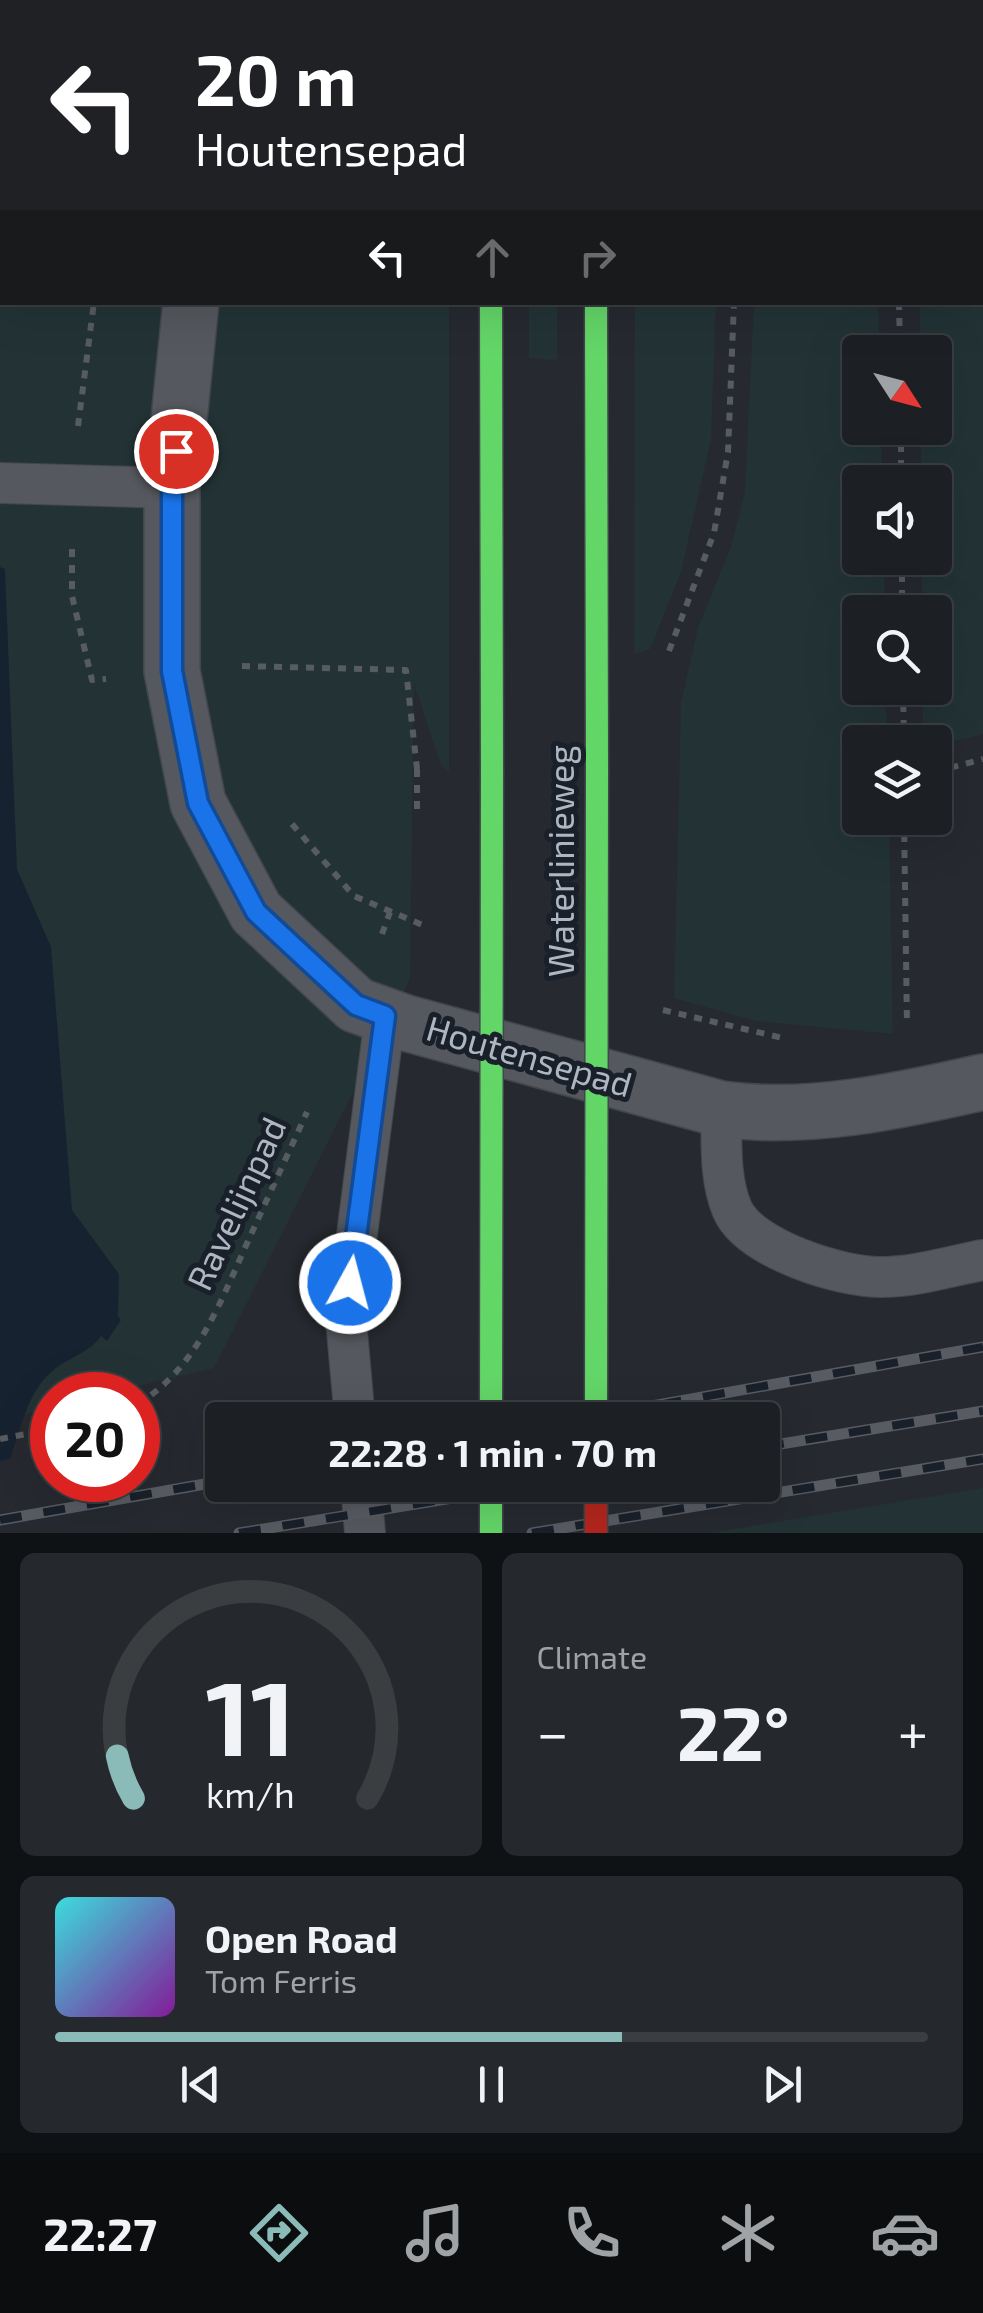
<!DOCTYPE html>
<meta charset="utf-8">
<style>
:root{--surface:#1c2024;--page:#25282c;--text:#f1f3f6;--muted:#a0a3a6;--line:#3a3e41;--accent:#8bbbb9}
body{margin:0;font-family:"Exo 2",sans-serif;background:var(--page);color:var(--text);height:100vh;display:flex;flex-direction:column;font-size:38px;white-space:nowrap}
*{box-sizing:border-box;margin:0}
p{font-size:32px;color:var(--muted)}
.icon{flex:none;width:55px;height:55px;fill:none;stroke:currentColor;stroke-width:2;stroke-linecap:round;stroke-linejoin:round}
.map{position:relative;height:1533px;overflow:hidden}
.side{display:flex;flex-direction:column;gap:20px;padding:20px;background:#0f1214;flex:1}
.side>*{flex:none}
.hud{position:absolute;left:0px;top:0px;width:985px;height:305px;box-shadow:0 10px 40px #0002,0 0 0 2px var(--line);background:#202124;color:#fff;overflow:hidden}
.needle{width:65px;rotate:126deg}
.tools{position:absolute;left:842px;top:335px;display:grid;gap:20px}
.tools a{display:grid;place-items:center;width:110px;height:110px;border-radius:10px;background:var(--surface);box-shadow:0 10px 40px #0002,0 0 0 2px var(--line);font-size:50px}
.speed{position:absolute;left:30px;top:1372px;display:flex;gap:20px;font-size:50px;font-weight:700;text-align:center}
.speed>*{display:grid;place-content:center;width:130px;height:130px;border-radius:50%;background:var(--surface);box-shadow:0 10px 40px #0002,0 0 0 2px var(--line);line-height:1}
.speed .limit{border:15px solid #d22;background:#fff;color:#111}
.pin{position:absolute;display:grid;place-items:center;width:85px;height:85px;color:#fff;margin:-42px;border:5px solid #fff;border-radius:50%;box-shadow:0 2px 10px #0007}
.me{position:absolute;width:110px;margin:-55px;rotate:7deg;stroke-linejoin:round;filter:drop-shadow(0 0 8px #0008)}
.turn{display:flex;align-items:center;gap:35px;height:210px;padding:0 30px;font-size:45px}
.turn .icon{width:130px;height:130px;stroke-width:2.5}
.turn b{display:block;font-size:70px;line-height:85px}
.lanes{display:flex;align-items:center;height:95px;padding:0 30px;background:#0003;justify-content:center;gap:50px;direction:ltr}
.lanes .off{opacity:.35}
.big{font-size:75px;font-weight:700;line-height:1.1}
.side .tile{flex:1;display:flex;flex-direction:column;justify-content:center;gap:15px;min-width:0;padding:0 35px;border-radius:15px;background:var(--page)}
.side .dial{align-items:center;gap:0}
.dial svg{height:260px;overflow:visible;fill:none;stroke:var(--line);stroke-width:7;stroke-linecap:round;text-anchor:middle}
.dial text{fill:var(--text);stroke:none}
.song{display:flex;align-items:center;gap:30px}
.cover{width:120px;height:120px;border-radius:15px;background:linear-gradient(135deg,hsl(180 70% 55%),hsl(290 70% 35%))}
.played{height:10px;border-radius:5px;background:linear-gradient(90deg,var(--accent) 65%,var(--line) 65%)}
.keys{display:flex;justify-content:space-around;direction:ltr}
.heat{display:flex;justify-content:space-between;align-items:center;font-size:55px;direction:ltr}
.side .tiles{flex:1;display:grid;gap:20px;grid-template-columns:1fr 1fr}
.tile:last-child{grid-column:span 2}
.trip{position:absolute;left:205px;top:1402px;width:575px;height:100px;border-radius:10px;background:var(--surface);box-shadow:0 10px 40px #0002,0 0 0 2px var(--line);font-weight:700;line-height:100px;text-align:center}
.tab-bar{display:flex;height:160px;justify-content:space-around;align-items:center;background:#0b0d0e;color:var(--muted)}
.tab-bar .icon{width:70px;height:70px}
.tab-bar .on{color:var(--accent)}
.tab-bar b{font-size:45px;color:var(--text)}
.map>svg:first-child{display:block}
.green{fill:#233335}
.water{fill:#172231}
.lines{fill:none;stroke-linecap:round;stroke-linejoin:round}
.lane-casing{stroke:#42464d;stroke-width:42}
.street-casing{stroke:#42464d;stroke-width:58}
.fast-casing{stroke:#42464d;stroke-width:25}
.jam-casing{stroke:#42464d;stroke-width:25}
.path{stroke:#575c60;stroke-width:6;stroke-dasharray:8 8;stroke-linecap:butt}
.lane{stroke:#55585e;stroke-width:40}
.street{stroke:#55585e;stroke-width:55}
.fast{stroke:#63d668;stroke-width:22}
.jam{stroke:#b3261e;stroke-width:22}
.rail-casing{stroke:#585c62;stroke-width:11}
.rail{stroke:#19202a;stroke-width:8;stroke-dasharray:22;stroke-linecap:butt}
.fast-bridge-casing{stroke:#42464d;stroke-width:25;stroke-linecap:butt}
.jam-bridge-casing{stroke:#42464d;stroke-width:25;stroke-linecap:butt}
.path-bridge{stroke:#575c60;stroke-width:6;stroke-dasharray:8 8;stroke-linecap:butt}
.fast-bridge{stroke:#63d668;stroke-width:22}
.jam-bridge{stroke:#b3261e;stroke-width:22}
.route-casing{stroke:#114b97;stroke-width:25}
.route{stroke:#1a73e8;stroke-width:18}
.labels{text-anchor:middle;stroke-width:10;stroke-linejoin:round;paint-order:stroke}
.street-label{font-size:35px;fill:#aeb6c2;stroke:#19202a}
</style>
<div class="map">
<svg width="983" height="1533" viewBox="0 0 983 1533">
<rect width="100%" height="100%" fill="#262a30"/>
<path class="green" d="M0,0H449L2,2V302L449,303V772L441,765L414,683L410,979L214,1368L100,1395H52V1407L0,1421Z
M915,0H983V734L941,745L923,731V688H935V612H922V558H935V482H921V428H935V352H920V303L982,302V2Z
M529,303H557V360L529,358Z
M635,303H716L711,439L681,572L650,649L634,654Z
M754,303H878L880,352H860V428H881L882,482H860V558H884L885,612H860V688H886L887,742H860V818H889L893,1034L756,1021L674,998L681,703L698,628L731,547L745,492Z
M983,1488V1533H709Z"/>
<path class="water" d="M0,567L5,569L17,869L51,947L72,1210L119,1274L118,1316L121,1320L107,1341L101,1336C90,1352 71,1357 56,1368C28,1389 21,1428 10,1459L0,1461Z"/>
<g class="lines">
<defs>
<path id="lane" d="M0,483L172,488
M721,1109C722,1143 719,1177 732,1209C749,1249 842,1278 883,1277C915,1277 951,1266 983,1260
M355,1420L346,1320L385,1017
M361,1485L365,1533"/>
<path id="street" d="M222,2V0
M191,302L172,488V671L198,803L256,912L356,1005L406,1023L721,1109C808,1121 899,1101 983,1082"/>
<path id="fast" d="M594,0V2
M491,302L492,769
M596,302L597,770"/>
<path id="jam" d="M490,0V2"/>
</defs>
<use href="#lane" class="lane-casing"/>
<use href="#street" class="street-casing"/>
<use href="#fast" class="fast-casing"/>
<use href="#jam" class="jam-casing"/>
<path class="path" d="M897,0V2
M744,2V0
M899,302L900,352
M78,426L94,302
M901,428V482
M72,549V596L92,680L106,679
M902,558V612
M669,651L714,533L728,452L734,302
M242,666L406,670L417,769
M903,688L904,742
M935,772L983,759
M904,818L907,1026
M292,824L354,896L425,926
M382,934L390,912
M663,1010L787,1039
M138,1404C198,1367 220,1302 249,1239C268,1197 288,1154 307,1112
M0,1439L52,1429"/>
<use href="#lane" class="lane"/>
<use href="#street" class="street"/>
<use href="#fast" class="fast"/>
<use href="#jam" class="jam"/>
<defs>
<path id="rail" d="M573,1420L983,1347
M762,1447L983,1411
M0,1520L222,1481
M239,1533L532,1485
M532,1533L983,1459"/>
</defs>
<use href="#rail" class="rail-casing"/>
<use href="#rail" class="rail"/>
<defs>
<path id="fast-bridge" d="M491,1420L492,769
M596,1420L597,770
M491,1485V1533"/>
<path id="jam-bridge" d="M596,1485V1533"/>
</defs>
<use href="#fast-bridge" class="fast-bridge-casing"/>
<use href="#jam-bridge" class="jam-bridge-casing"/>
<path class="path-bridge" d="M417,769V809"/>
<use href="#fast-bridge" class="fast-bridge"/>
<use href="#jam-bridge" class="jam-bridge"/>
</g>
<g class="lines">
<defs>
<path id="route" d="M176,451L172,488V671L198,803L256,912L356,1005L385,1016L350,1283"/>
</defs>
<use href="#route" class="route-casing"/>
<use href="#route" class="route"/>
</g>
<g class="labels">
<g class="street-label">
<text transform="translate(562 861) rotate(-90)" y="12">Waterlinieweg</text>
<text transform="translate(529 1057) rotate(16)" y="12">Houtensepad</text>
<text transform="translate(237 1204) rotate(-65)" y="12">Ravelijnpad</text>
</g>
</g>
</svg>
<div class="tools">
<a><svg class="needle" viewBox="-14 -14 28 28"><path d="M0-13l5 13h-10z" fill="#e53935"/><path d="M0 13l5-13h-10z" fill="#a0a3a6"/></svg></a>
<a><svg class="icon" aria-label="sound" viewBox="0 0 24 24"><path d="M4 9h4l5-4v14l-5-4H4zM17 9q2 3 0 6"/></svg></a>
<a><svg class="icon" aria-label="search" viewBox="0 0 24 24"><circle cx="10" cy="10" r="6"/><path d="M15 15l6 6"/></svg></a>
<a><svg class="icon" aria-label="layers" viewBox="0 0 24 24"><path d="M12 4l9 5-9 5-9-5zM3 14l9 5 9-5"/></svg></a>
</div>
<div class="speed"><div class="limit">20</div></div>
<div class="pin" style="left:176px;top:451px;background:#d93025"><svg class="icon" aria-label="arrive" viewBox="0 0 24 24"><path d="M6 21V4h12l-3 4 3 4H6"/></svg></div>
<svg class="me" style="left:350px;top:1283px" viewBox="-20 -20 40 40"><circle r="17" fill="#1a73e8" stroke="#fff" stroke-width="3"/><path d="M0-11L8 9 0 5-8 9z" fill="#fff"/></svg>
<div class="trip">22:28 · 1 min · 70 m</div>
<div class="hud">
<div class="turn"><svg class="icon" aria-label="left" viewBox="0 0 24 24"><path d="M17 20v-9H6M10 6l-5 5 5 5"/></svg><div><b>20 m</b>Houtensepad</div></div>
<div class="lanes"><svg class="icon" aria-label="left" viewBox="0 0 24 24"><path d="M17 20v-9H6M10 6l-5 5 5 5"/></svg><svg class="icon off" aria-label="ahead" viewBox="0 0 24 24"><path d="M12 20V5M6 11l6-6 6 6"/></svg><svg class="icon off" aria-label="right" viewBox="0 0 24 24"><path d="M7 20v-9h11M14 6l5 5-5 5"/></svg></div>
</div>
</div>
<section class="side">
<div class="tiles">
<div class="tile dial"><svg viewBox="0 0 100 80">
<path d="M14 69A42 42 0 1 1 86 69"/>
<path d="M14 69A42 42 0 0 1 9 56" stroke="#8bbbb9"/>
<text x="50" y="56" font-size="32" font-weight="700">11</text>
<text x="50" y="72" font-size="11">km/h</text>
</svg></div>
<div class="tile"><p>Climate</p>
<div class="heat"><a>−</a><b class="big">22°</b><a>+</a></div>
</div>
<div class="tile">
<div class="song"><i class="cover"></i><div><b>Open Road</b><p>Tom Ferris</p></div></div>
<div class="played"></div>
<div class="keys"><svg class="icon" aria-label="previous" viewBox="0 0 24 24"><path d="M18 5L8 12l10 7zM5 5v14"/></svg><svg class="icon" aria-label="pause" viewBox="0 0 24 24"><path d="M8 5v14M16 5v14"/></svg><svg class="icon" aria-label="next" viewBox="0 0 24 24"><path d="M6 5l10 7-10 7zM19 5v14"/></svg></div>
</div>
</div>
</section>
<nav class="tab-bar">
<b>22:27</b>
<svg class="icon on" aria-label="directions" viewBox="0 0 24 24"><path d="M12 3l9 9-9 9-9-9zM9 14v-3h6M13 9l2 2-2 2"/></svg>
<svg class="icon" aria-label="music" viewBox="0 0 24 24"><path d="M9 18V5l10-2v13"/><circle cx="6" cy="18" r="3"/><circle cx="16" cy="16" r="3"/></svg>
<svg class="icon" aria-label="phone" viewBox="0 0 24 24"><path d="M5 4h4l2 5-3 2q2 4 5 5l2-3 5 2v4C11 20 4 13 5 4z"/></svg>
<svg class="icon" aria-label="climate" viewBox="0 0 24 24"><path d="M12 3v18M4 7l16 10M4 17L20 7"/></svg>
<svg class="icon" aria-label="car" viewBox="0 0 24 24"><path d="M5 17H2v-5l4-1 3-4h7l3 4 3 1v5h-3M9 17h6M6 11h13"/><circle cx="7" cy="17" r="2"/><circle cx="17" cy="17" r="2"/></svg>
</nav>
